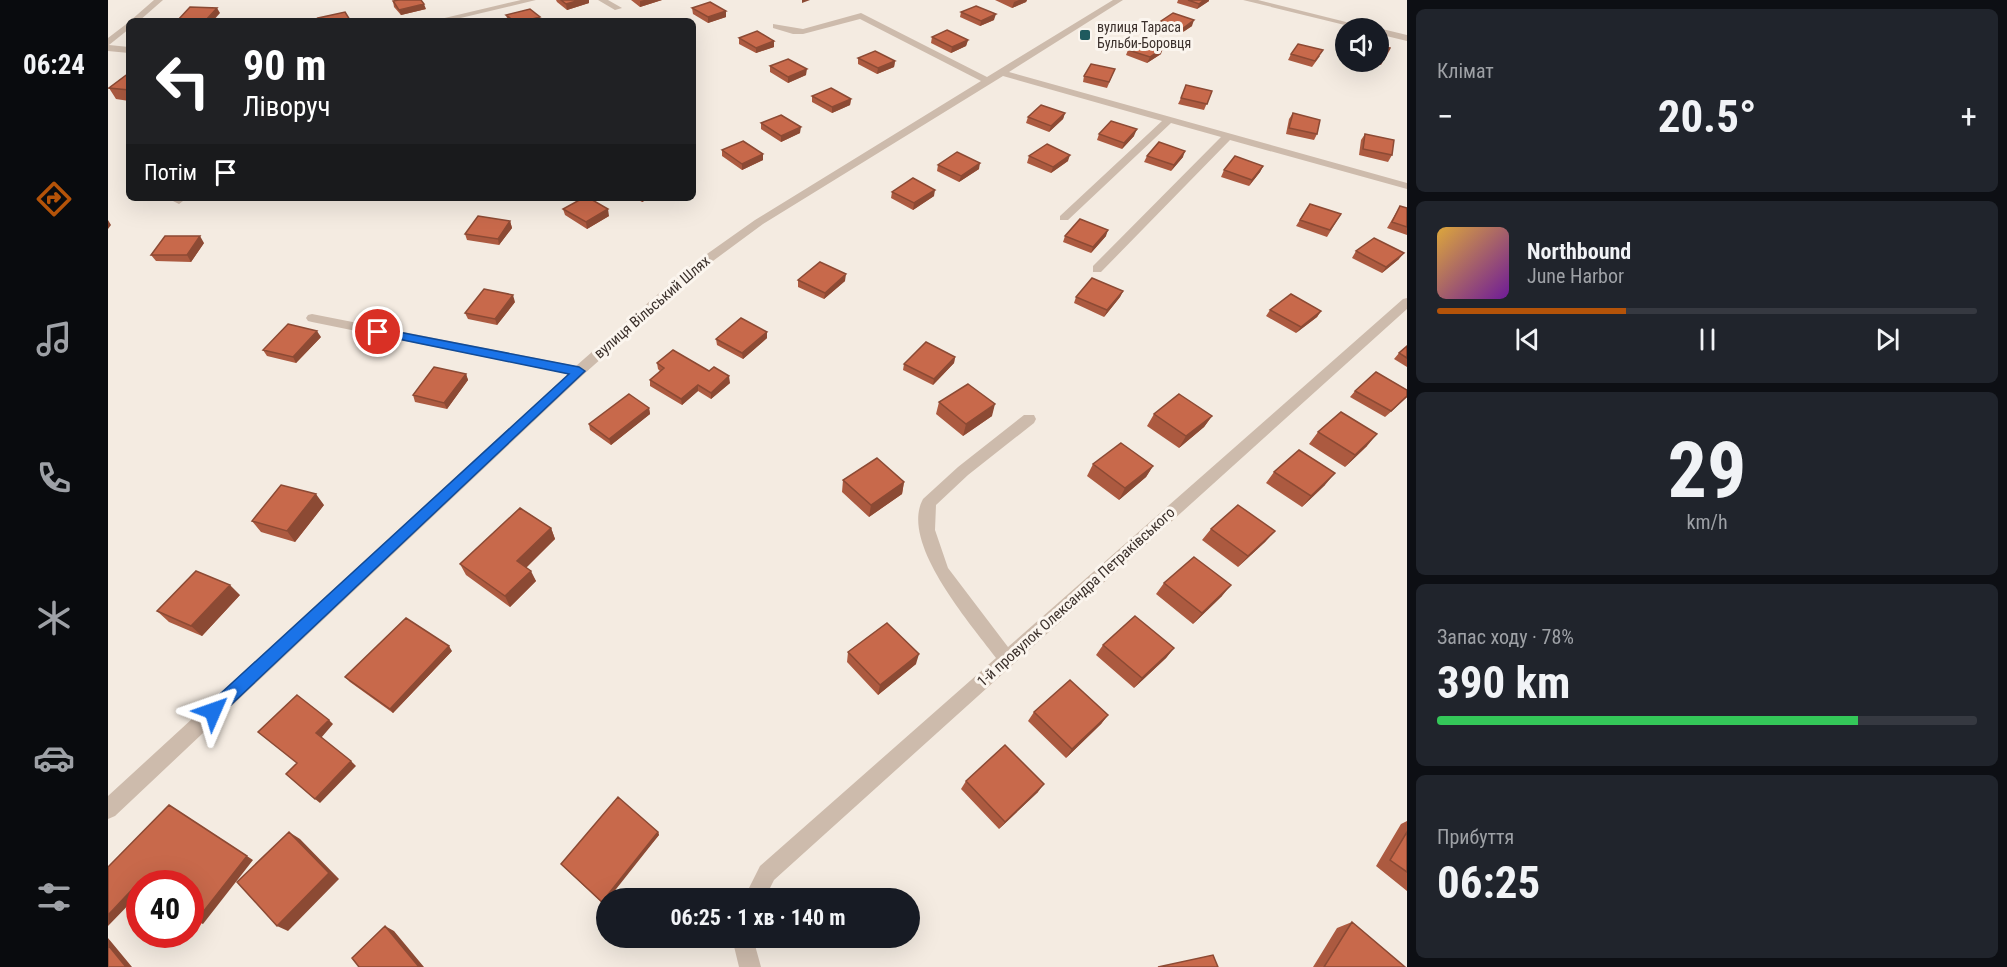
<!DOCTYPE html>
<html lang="uk">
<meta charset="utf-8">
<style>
:root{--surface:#171b24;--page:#20242c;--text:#f1f3f6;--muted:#9ea1a6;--line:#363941;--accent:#b45309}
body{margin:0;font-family:"Roboto Condensed",sans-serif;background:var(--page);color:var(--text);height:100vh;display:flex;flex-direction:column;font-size:22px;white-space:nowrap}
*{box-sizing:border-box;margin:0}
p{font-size:20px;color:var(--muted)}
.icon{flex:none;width:33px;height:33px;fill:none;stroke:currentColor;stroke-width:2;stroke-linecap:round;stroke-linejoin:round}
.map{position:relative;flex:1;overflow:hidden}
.sheet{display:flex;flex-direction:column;gap:9px;padding:9px;background:#0d0f14;width:600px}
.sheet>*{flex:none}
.hud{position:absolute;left:18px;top:18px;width:570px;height:183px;border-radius:9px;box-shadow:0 6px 24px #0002;background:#202124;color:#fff;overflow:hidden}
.fabs{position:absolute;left:1227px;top:18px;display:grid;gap:12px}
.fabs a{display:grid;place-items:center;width:54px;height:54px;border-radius:50%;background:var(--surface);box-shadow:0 6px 24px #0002;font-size:30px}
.speed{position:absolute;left:18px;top:870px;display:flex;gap:12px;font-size:30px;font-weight:700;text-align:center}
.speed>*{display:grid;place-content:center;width:78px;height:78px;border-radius:50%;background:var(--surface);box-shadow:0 6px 24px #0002;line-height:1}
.speed .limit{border:9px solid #d22;background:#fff;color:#111}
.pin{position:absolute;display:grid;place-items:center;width:51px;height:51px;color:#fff;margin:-26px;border:3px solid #fff;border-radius:50%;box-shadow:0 2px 6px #0007}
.me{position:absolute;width:66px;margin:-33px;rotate:47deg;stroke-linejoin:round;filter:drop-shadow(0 0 4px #0008)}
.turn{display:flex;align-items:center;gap:21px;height:126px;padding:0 18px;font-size:27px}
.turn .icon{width:78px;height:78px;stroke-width:2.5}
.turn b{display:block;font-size:42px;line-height:51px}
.then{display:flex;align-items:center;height:57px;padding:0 18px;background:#0003;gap:12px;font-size:22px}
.big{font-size:45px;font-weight:700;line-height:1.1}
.sheet .widget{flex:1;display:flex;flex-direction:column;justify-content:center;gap:9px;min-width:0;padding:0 21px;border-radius:9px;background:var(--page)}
.sheet .dial{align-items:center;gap:0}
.dial b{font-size:78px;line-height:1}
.song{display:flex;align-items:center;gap:18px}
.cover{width:72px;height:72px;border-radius:9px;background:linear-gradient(135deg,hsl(40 70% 55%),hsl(280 70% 35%))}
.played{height:6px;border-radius:3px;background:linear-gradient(90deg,var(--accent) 35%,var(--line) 35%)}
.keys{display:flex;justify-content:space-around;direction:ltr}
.heat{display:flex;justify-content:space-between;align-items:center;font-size:33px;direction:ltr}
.charge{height:9px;border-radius:4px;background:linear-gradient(90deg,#34c759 78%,var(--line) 0)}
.trip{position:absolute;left:488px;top:888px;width:324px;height:60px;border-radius:30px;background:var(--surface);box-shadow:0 6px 24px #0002;font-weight:700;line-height:60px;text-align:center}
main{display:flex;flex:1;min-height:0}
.menu{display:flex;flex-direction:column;width:108px;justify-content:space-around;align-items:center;background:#090b0e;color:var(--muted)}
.menu .icon{width:42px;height:42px}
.menu .active{color:var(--accent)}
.menu b{font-size:27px;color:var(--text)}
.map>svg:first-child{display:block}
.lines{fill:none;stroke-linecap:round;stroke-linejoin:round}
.minor{fill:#cdbbac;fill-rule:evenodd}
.wall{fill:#ac5a40}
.shaded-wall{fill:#8c4a34}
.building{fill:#c8694b;stroke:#8c4a34;stroke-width:1.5}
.route{fill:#1a73e8;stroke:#114b97;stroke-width:1.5}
.poi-dot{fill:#1f5a5e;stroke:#fbf5ee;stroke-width:2}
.labels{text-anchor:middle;stroke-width:6;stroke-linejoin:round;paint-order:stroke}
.far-poi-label{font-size:14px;fill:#3b302b;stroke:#fbf5ee;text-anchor:start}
.street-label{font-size:15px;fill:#3b302b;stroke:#fbf5ee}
</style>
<main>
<nav class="menu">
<b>06:24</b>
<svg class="icon active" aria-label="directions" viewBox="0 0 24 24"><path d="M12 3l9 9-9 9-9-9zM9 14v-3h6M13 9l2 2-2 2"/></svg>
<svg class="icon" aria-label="music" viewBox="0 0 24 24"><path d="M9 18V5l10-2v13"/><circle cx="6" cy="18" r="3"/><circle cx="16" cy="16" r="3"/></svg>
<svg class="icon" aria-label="phone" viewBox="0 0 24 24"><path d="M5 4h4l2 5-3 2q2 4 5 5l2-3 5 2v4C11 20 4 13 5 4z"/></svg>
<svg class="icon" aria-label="climate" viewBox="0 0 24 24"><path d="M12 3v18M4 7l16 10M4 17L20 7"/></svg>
<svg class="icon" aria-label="car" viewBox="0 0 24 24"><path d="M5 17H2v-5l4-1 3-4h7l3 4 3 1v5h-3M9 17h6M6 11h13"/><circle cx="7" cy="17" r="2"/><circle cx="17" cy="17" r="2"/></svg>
<svg class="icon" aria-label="filters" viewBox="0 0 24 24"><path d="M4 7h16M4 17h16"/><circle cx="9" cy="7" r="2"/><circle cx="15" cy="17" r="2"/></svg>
</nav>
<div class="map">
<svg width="1299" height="967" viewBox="0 0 1299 967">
<rect width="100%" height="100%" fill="#f4ebe1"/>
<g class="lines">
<path class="minor" d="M46,0H55L31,21H22Z
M413,0H428L340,21H324Z
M490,0H500L514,8L507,10Z
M1005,0H1015L901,72L1299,183V189L1122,140L993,272H985V266L1113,137L1063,123L960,220H952V216L1054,121L895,76L655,224L590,272L476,374L7,816L0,819V796L460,374L204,322L200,321L198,318L200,315L204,314L468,366L582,266L647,220L873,81L752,19L695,34H685L665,28V24L695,29L753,13L879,77Z
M1135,0H1150L1262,28H1249Z
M21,22V29L1,45L21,47V53L0,51V38Z
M1269,28H1270L1299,35V41L1270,34Z
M67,198H79L71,204L65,201Z
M1299,298V309L666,880L657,898H636L652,866L888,658C863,624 791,543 815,499L850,467L916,415H926L928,419L926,423L860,475L828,505L827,530L840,568L900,647L1295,299Z
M624,938H645L653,967H631Z"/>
</g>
<path class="wall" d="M448,0H481V3L459,10L449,2Z
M523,0H554L532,7Z
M887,0H919L918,2L904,8Z
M1070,0H1101V1L1089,9L1069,3Z
M285,1L318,9L293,15L286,7Z
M584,8L618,17L600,23L585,14Z
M853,12L886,20L872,26L852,17Z
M398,15L433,21H400Z
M1053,21L1084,26L1072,34L1051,27Z
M824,37L860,40L858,46L843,53L823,43Z
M631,38L666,47L648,53L631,44Z
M1270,45L1282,48L1273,65L1261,62H1270Z
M1020,50L1053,54L1039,63L1018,55Z
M1183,54L1212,56L1204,67L1180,60Z
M750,58L787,61L786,67L769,74L750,64Z
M662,66L698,75L680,83L662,72Z
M1007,69L999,88L975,82L976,76Z
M21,73V101L8,99L1,88Z
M1104,91L1096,110L1070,104L1073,98Z
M704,96L743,99L742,105L724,113L704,102Z
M957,113L955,119L941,132L918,123L920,117Z
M1185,113L1209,134L1206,140L1178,134L1181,119Z
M653,123L692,133L673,142L653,129Z
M991,134L1026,136L1014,149L989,140Z
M1257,134L1284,155L1280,162L1251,155L1253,140Z
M614,150L655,154V160L634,170L614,156Z
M921,156L960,161L943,173L919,163Z
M1039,156L1075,157L1063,171L1036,162Z
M830,165L871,169L851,182L829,171Z
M1155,166L1152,172L1141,186L1113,177L1116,170Z
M784,192L826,196L805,210L783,198Z
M527,198H542L534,202Z
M1202,204L1233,214L1219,237L1188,226Z
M1292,206L1299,208V235L1279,228Z
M455,209L501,216L479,229L457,215Z
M402,221L404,228L391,245L359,240L357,234Z
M957,236H998L983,253L955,242Z
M96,243L83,262L48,261L43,255Z
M1248,251L1291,259L1274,273L1244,258Z
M690,280L737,281L716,299L690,287Z
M1015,291L1012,297L996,317L966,303L968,297Z
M407,302L389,325L360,319L357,313Z
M1162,310L1213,311L1209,317L1188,333L1158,316Z
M659,332V338L635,359L609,345L608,339Z
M213,337L188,363L159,356L155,350Z
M1299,346V367L1286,359L1291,353Z
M847,357L846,363L825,385L795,370L796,364Z
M549,363L601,371L622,383L603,399L590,391L574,405L542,386V380L552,371L550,369Z
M358,374L360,380L339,409L307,402L305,395Z
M1299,390V397L1277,417L1242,397L1247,391Z
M831,402L884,416L855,436L828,414Z
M541,408L542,414L503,445L482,430L481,424Z
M1046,414L1104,416L1096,427L1071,448L1039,426Z
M1210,432L1259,446L1237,467L1201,444Z
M985,464L1045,466L1038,477L1011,500L979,476Z
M1166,472L1217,485L1194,507L1158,483Z
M735,480L796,482L794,494L761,517L734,492Z
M216,505L187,542L153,532L144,521Z
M443,528L447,539L418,567L428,581L402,607L358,575L352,564Z
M1103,529L1167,531L1157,542L1130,567L1094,540Z
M1056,583L1114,596L1085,624L1048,594Z
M132,595L94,636L61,622L49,611Z
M995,645L1066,648L1058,658L1026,688L988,655Z
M344,651L285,713L242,682L237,677Z
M740,652L808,664L770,695L739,662Z
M926,712L1000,715L993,724L958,758L920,721Z
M858,781L930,792L891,829L853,789Z
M1299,821V891L1268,866L1293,824Z
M550,832L551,835L498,898V902L496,905L456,867L453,864Z
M1244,922L1297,967H1205L1229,928Z"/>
<path class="shaded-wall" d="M472,0H481V3L459,10L458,4Z
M536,0H554L532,7V1Z
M694,0H702L694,3Z
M911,0H919L918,2L904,8L906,2Z
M1096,0H1101V1L1089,9L1091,4Z
M316,4L318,9L293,15L291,10Z
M109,8L112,13L105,21H97Z
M618,11V17L600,23V17Z
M888,14L886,20L872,26L873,21Z
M432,17L433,21H416Z
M1086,20L1084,26L1072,34L1074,29Z
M860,40L858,46L843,53L844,47Z
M666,41V47L648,53V48Z
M1055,48L1053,54L1039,63L1042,57Z
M787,61L786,67L769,74L770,68Z
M699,69L698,75L680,83V77Z
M743,99L742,105L724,113V107Z
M957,113L955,119L941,132L943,126Z
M693,127L692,133L673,142V136Z
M1029,129L1026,136L1014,149L1016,143Z
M1077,151L1075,157L1063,171L1066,165Z
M655,154V160L634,170V164Z
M962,155L960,161L943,173L945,167Z
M872,163L871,169L851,182L853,176Z
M1155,166L1152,172L1141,186L1144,180Z
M827,190L826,196L805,210L806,203Z
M534,198H542L534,202Z
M500,209L501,216L479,229L478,222Z
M0,220L3,225L0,229Z
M402,221L404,228L391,245L390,239Z
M1000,230L998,236L983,253L985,247Z
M92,236L96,243L83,262L79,255Z
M1296,253L1291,259L1274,273L1278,267Z
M738,274L737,281L716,299L717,293Z
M1015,291L1012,297L996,317L999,310Z
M405,295L407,302L389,325L387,319Z
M1213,311L1209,317L1188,333L1193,327Z
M209,331L213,337L188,363L185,357Z
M659,332V338L635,359L634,353Z
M847,357L846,363L825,385L826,379Z
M358,374L360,380L339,409L336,403Z
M621,376L622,383L603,399V393Z
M590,385V391L574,405L573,399Z
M1299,396V397L1277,417L1283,411Z
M887,404L884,416L855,436L858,424Z
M541,408L542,414L503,445L501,439Z
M1104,416L1096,427L1071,448L1078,436Z
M1269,434L1259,446L1237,467L1247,455Z
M1045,466L1038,477L1011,500L1017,488Z
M1227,473L1217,485L1194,507L1203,496Z
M796,482L794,494L761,517L763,505Z
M208,494L216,505L187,542L179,531Z
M443,528L447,539L414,572L409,561Z
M1167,531L1157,542L1130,567L1140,556Z
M423,571L428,581L402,607L397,596Z
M122,585L132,595L94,636L83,626Z
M1123,585L1114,596L1085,624L1094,613Z
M341,646L344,651L285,713L282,709Z
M1066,648L1058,658L1026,688L1034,678Z
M811,654L808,664L770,695L772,685Z
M1000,715L993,724L958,758L964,749Z
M221,720L225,724L213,738L208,733Z
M243,761L248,766L212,803L207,799Z
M936,784L930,792L891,829L897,822Z
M61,805L145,860L95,924L88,921Z
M181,832L192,839L231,879L180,931L169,926Z
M550,832L551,835L501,898H498V902L496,905L494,902Z
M33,880L40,884H32V893L0,926V915Z
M277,926L286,931L316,967H311Z
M0,938L24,967H18L0,945Z"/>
<path class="building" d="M291,0H313L316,4L291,10L285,1Z
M453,0H472L458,4Z
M1080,0H1096L1091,4Z
M602,2L618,11L600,17L584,8Z
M868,6L888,14L873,21L853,12Z
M82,7L109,8L97,21H69Z
M422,9L432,17L416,21H406L398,15Z
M237,12L242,20L239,21H213L210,18Z
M1065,13L1086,20L1074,29L1053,21Z
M839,30L860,40L844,47L824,37Z
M649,31L666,41L648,48L631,38Z
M1033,40L1055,48L1042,57L1020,50Z
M1190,44L1215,50L1207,61L1183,54Z
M1270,45L1282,48L1276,59L1270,57Z
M767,51L787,61L770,68L750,58Z
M680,59L699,69L680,77L662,66Z
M983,64L1007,69L1001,82L976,76Z
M21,73V90L1,88Z
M1078,85L1104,91L1099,104L1073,98Z
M723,88L743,99L724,107L704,96Z
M933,105L957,113L943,126L920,117Z
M1185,113L1212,120L1209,134L1181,128Z
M673,115L693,127L673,136L653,123Z
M1003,121L1029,129L1016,143L991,134Z
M1257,134L1286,140L1284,155L1255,149Z
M635,141L655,154L634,164L614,150Z
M1051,142L1077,151L1066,165L1039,156Z
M939,144L962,155L945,167L921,156Z
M849,152L872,163L853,176L830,165Z
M1127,156L1155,166L1144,180L1116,170Z
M805,178L827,190L806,203L784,192Z
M475,198H481L500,209L478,222L455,209Z
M1202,204L1233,214L1222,230L1192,220Z
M1292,206L1299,208V227L1284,222Z
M370,216L402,221L390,239L357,234Z
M972,219L1000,230L985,247L957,236Z
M57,236H92L79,255H43Z
M1266,238L1296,253L1278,267L1248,251Z
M712,262L738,274L717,293L690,280Z
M984,278L1015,291L999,310L968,297Z
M376,289L405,295L387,319L357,313Z
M1183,294L1213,311L1193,327L1162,310Z
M633,318L659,332L634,353L608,339Z
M180,324L209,331L185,357L155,350Z
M818,342L847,357L826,379L796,364Z
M1299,346V358L1291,353Z
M565,350L601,371L606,367L621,376L603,393L590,385L573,399L542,380L556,368L549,363Z
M326,367L358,374L336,403L305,395Z
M1268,372L1299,390V396L1283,411L1247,391Z
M860,384L887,404L858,424L831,402Z
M521,394L541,408L501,439L481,424Z
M1071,394L1104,416L1078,436L1046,414Z
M1233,412L1269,434L1247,455L1210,432Z
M1013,443L1045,466L1017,488L985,464Z
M1191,450L1227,473L1203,496L1166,472Z
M769,458L796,482L763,505L735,480Z
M173,485L208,494L179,531L144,521Z
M1130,505L1167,531L1140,556L1103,529Z
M412,508L443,528L409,561L423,571L397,596L352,564Z
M1086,557L1123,585L1094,613L1056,583Z
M88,571L122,585L83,626L49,611Z
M1027,616L1066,648L1034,678L995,645Z
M298,618L341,646L282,709L237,677Z
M779,623L811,654L772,685L740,652Z
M962,680L1000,715L964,749L926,712Z
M189,695L221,720L208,733L243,761L207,799L178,774L189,763L150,732Z
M897,745L936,784L897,822L858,781Z
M510,797L550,832L494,902L453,864Z
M61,805L139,856L88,921L82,917V884H38L33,880L0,915V867Z
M181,832L221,873L169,926L129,882Z
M1299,832V872L1282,860Z
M1244,922L1297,967H1216Z
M277,926L311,967H251L244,958Z
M0,945L18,967H0Z
M1105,955L1110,967H1050Z"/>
<path class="route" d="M270,328L471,367L477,371L110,717L105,719L99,717L96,711L99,706L461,374L266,334L265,332Z"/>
<rect class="poi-dot" x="971" y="29" width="12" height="12" rx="3"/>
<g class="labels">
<g class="far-poi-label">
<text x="989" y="32">вулиця Тараса<tspan x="989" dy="16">Бульби-Боровця</tspan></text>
</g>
<g class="street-label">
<text transform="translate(544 307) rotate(-41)" y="5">вулиця Вільський Шлях</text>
<text transform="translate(968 597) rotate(-42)" y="5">1-й провулок Олександра Петраківського</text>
</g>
</g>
</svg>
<div class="fabs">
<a><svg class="icon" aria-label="sound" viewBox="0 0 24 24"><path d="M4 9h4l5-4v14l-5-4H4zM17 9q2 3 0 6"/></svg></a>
</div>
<div class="speed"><div class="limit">40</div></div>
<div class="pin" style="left:270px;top:332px;background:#d93025"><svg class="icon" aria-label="arrive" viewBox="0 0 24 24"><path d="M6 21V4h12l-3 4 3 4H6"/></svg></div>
<svg class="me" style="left:105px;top:711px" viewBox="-20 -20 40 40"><path d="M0-17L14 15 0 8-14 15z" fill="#1a73e8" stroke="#fff" stroke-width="4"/></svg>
<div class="trip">06:25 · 1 хв · 140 m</div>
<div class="hud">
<div class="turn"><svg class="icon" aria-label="left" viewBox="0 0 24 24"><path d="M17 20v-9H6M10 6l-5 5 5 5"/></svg><div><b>90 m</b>Ліворуч</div></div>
<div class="then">Потім<svg class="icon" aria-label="arrive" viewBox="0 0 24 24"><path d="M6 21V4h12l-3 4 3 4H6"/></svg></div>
</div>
</div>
<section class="sheet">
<div class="widget"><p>Клімат</p>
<div class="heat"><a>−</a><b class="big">20.5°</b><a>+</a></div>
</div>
<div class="widget">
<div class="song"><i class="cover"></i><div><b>Northbound</b><p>June Harbor</p></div></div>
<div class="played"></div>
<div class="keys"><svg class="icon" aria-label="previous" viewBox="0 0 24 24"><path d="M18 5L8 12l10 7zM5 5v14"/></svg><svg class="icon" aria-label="pause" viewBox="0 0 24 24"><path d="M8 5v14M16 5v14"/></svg><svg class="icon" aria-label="next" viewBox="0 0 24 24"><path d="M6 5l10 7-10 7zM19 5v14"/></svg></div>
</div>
<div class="widget dial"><b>29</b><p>km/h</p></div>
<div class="widget"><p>Запас ходу · 78%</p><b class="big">390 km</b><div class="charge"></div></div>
<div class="widget"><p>Прибуття</p><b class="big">06:25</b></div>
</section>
</main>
